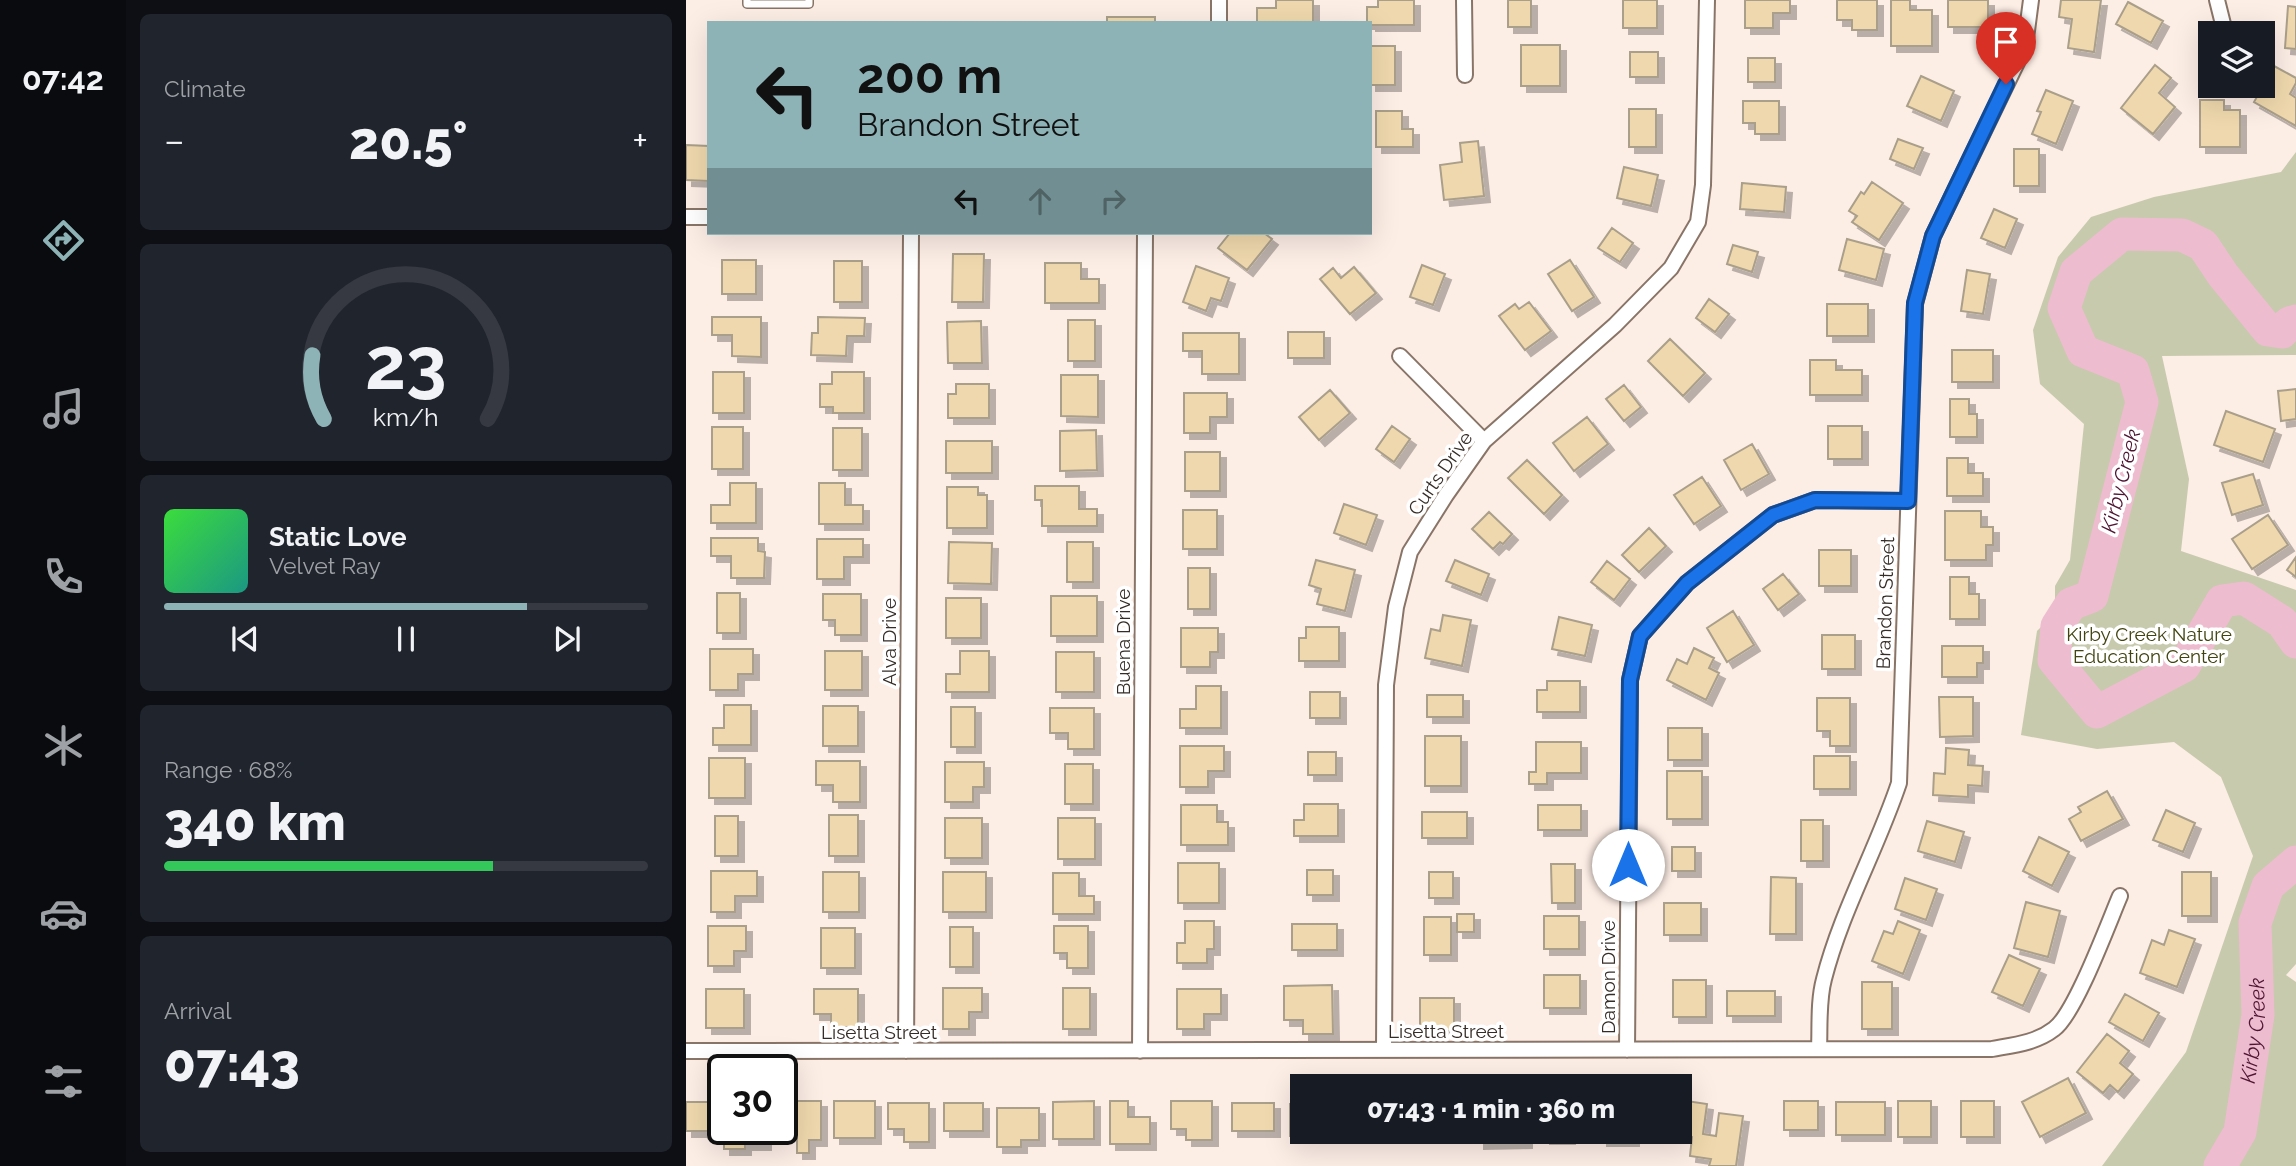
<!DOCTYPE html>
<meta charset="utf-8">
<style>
:root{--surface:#171b24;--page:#20242c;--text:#f1f3f6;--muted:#9ea1a6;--line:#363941;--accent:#8eb3b7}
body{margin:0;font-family:Raleway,sans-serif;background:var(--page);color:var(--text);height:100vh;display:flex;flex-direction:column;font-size:26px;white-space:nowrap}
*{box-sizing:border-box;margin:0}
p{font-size:23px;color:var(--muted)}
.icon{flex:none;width:38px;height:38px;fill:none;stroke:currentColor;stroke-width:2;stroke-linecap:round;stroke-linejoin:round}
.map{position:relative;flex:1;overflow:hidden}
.details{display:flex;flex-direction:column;gap:14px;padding:14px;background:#0d0f14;width:560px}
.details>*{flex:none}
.top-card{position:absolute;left:21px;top:21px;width:665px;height:214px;border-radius:0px;box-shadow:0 7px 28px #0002;background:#8eb3b7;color:#111;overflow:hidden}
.buttons{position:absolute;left:1512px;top:21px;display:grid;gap:14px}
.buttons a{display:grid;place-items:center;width:77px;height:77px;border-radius:0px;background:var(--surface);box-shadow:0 7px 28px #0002;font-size:35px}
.speed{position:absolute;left:21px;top:1054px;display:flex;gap:14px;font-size:35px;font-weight:700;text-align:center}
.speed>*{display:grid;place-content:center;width:91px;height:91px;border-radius:50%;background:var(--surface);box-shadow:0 7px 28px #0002;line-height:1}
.speed .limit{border:4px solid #111;border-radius:10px;background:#fff;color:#111}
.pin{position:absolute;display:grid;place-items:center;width:60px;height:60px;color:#fff;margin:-72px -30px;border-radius:50% 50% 50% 0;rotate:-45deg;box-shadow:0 0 7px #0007}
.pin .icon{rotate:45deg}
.me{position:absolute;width:77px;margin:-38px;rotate:0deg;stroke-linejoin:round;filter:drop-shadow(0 0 5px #0008)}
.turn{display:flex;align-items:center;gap:24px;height:147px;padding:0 35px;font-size:32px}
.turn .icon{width:91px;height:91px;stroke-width:2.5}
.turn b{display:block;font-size:49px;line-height:60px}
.lanes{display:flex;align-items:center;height:66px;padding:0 35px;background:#0003;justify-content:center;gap:35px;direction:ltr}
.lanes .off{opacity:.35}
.big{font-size:52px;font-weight:800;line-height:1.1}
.details .widget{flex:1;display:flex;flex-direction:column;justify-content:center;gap:10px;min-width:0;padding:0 24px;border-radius:10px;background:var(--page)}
.details .dial{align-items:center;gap:0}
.dial svg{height:182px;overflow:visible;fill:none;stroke:var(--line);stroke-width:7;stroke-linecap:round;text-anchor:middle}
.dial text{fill:var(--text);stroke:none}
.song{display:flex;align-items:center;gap:21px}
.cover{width:84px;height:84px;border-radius:10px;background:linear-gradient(135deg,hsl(120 70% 55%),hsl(170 70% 35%))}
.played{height:7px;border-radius:4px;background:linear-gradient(90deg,var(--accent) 75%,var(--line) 75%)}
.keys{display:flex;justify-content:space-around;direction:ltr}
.heat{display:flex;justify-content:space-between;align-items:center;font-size:38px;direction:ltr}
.charge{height:10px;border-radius:5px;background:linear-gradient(90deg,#34c759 68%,var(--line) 0)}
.trip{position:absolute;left:604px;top:1074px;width:402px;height:70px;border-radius:0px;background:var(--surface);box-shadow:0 7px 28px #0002;font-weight:800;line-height:70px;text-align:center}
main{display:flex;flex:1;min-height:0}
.tab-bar{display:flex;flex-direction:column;width:126px;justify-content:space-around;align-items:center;background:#090b0e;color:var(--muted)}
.tab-bar .icon{width:49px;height:49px}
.tab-bar .on{color:var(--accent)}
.tab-bar b{font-size:32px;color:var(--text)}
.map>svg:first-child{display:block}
.green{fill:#c7caad}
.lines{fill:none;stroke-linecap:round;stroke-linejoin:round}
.river{stroke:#edbccf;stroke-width:33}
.building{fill:#efd8ad;stroke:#aa9f8a;stroke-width:2;filter:url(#shadow)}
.service-casing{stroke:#897568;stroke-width:10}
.minor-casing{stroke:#897568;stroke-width:18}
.service{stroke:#fff;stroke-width:7}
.minor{stroke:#fff;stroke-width:14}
.route-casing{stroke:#114b97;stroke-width:18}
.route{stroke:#1a73e8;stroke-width:12}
.labels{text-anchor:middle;stroke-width:7;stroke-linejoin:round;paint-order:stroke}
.street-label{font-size:19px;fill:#352c27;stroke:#fff}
.park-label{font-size:19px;fill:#41440f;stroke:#fff}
.water-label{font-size:21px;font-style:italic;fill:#4e1532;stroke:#fff}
</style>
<main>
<nav class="tab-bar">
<b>07:42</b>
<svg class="icon on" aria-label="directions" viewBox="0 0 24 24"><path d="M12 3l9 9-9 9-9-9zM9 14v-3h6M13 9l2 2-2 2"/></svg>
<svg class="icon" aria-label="music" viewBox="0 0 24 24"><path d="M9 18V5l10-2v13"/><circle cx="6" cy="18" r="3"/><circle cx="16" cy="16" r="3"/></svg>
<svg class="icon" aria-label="phone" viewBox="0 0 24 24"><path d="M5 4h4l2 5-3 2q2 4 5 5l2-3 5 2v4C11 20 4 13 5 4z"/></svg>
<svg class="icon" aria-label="climate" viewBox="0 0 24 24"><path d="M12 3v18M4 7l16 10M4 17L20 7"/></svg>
<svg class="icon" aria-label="car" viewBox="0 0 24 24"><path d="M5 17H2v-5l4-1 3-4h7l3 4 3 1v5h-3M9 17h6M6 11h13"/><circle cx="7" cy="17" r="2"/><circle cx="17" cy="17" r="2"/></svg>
<svg class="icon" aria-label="filters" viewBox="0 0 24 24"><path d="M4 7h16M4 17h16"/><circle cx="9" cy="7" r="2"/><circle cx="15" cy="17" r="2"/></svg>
</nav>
<section class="details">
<div class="widget"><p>Climate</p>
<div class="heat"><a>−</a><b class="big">20.5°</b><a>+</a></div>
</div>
<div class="widget dial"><svg viewBox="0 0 100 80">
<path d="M14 69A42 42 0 1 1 86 69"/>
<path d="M14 69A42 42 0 0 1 9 41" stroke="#8eb3b7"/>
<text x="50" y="56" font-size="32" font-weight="700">23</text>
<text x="50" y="72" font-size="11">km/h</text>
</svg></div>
<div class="widget">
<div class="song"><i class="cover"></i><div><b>Static Love</b><p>Velvet Ray</p></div></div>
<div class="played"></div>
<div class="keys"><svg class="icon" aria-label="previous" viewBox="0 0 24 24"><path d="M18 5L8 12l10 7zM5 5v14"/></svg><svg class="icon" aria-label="pause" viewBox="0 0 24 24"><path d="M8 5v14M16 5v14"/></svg><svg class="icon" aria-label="next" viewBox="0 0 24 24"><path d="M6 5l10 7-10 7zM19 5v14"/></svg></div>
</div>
<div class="widget"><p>Range · 68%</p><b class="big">340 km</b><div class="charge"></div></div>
<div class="widget"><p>Arrival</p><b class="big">07:43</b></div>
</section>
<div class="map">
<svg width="1610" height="1166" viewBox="0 0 1610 1166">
<defs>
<filter id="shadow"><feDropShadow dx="6" dy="6" stdDeviation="0" flood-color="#0004"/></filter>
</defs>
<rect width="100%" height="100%" fill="#fcede5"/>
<path class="green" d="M1610,152V355L1476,356L1503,479L1495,551L1610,590V964L1600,975L1610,982V1166H1416L1500,1052L1567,856L1535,777L1488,742L1411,749L1335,735L1351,631L1369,613V586L1384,560L1398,424L1354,384L1347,330L1372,257L1405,217L1468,197L1595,172Z"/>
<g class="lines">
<g class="river">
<path d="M1610,321L1603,323L1596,332L1582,330L1537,275L1517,245L1496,235L1436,234L1390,272L1378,308L1397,351L1447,371L1456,402L1406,596L1385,604L1371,626L1368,660L1411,712L1498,666L1536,601L1558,598L1596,622L1610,642"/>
<path id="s1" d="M1534,1166L1554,1132L1572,1015L1569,923L1582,886L1610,862"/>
</g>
</g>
<path class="building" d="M590,0H627V23H571V8H590Z
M692,0H728V25H684V23H681V7H692Z
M822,0H845V27H822Z
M937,0H971V28H937Z
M1059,0H1104V13H1087V28H1059Z
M1151,0H1191V30H1166V20H1151Z
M1205,0H1224V10H1246V46H1205Z
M1262,0H1302V27H1262Z
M1375,0H1415L1408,52L1382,48L1386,19L1373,17Z
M1442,2L1477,21L1465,43L1430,24Z
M1602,6L1610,7V49L1599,48Z
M421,17H469V23H421Z
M835,45H874V86H835Z
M684,46H709V85H684Z
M944,52H972V77H944Z
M1062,58H1089V82H1062Z
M1469,65L1485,78L1473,93L1489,107L1467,134L1435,108Z
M1588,66L1610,78V83L1604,94L1610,98V126L1568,102Z
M1235,76L1268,91L1255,121L1221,106Z
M1360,90L1387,101L1370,144L1346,134L1355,112L1351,111Z
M1514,100H1538V110H1554V147H1514Z
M1057,101H1093V134H1069V123H1057Z
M943,109H970V147H943Z
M690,111H716V129H727V147H690Z
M1212,139L1237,148L1228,169L1204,159Z
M792,141L798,196L758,200L754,165L776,162L774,143Z
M0,145L23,146V181L0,180Z
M1328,149H1353V186H1328Z
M938,167L972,175L965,206L931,198Z
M1186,182L1217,203L1193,240L1166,222L1171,216L1163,211L1175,192L1178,194Z
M1056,183L1100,187L1098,212L1054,209Z
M1308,209L1331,219L1319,248L1295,238Z
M926,228L947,243L934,262L912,248Z
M544,233H578L586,239L561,270L532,248Z
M1161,239L1198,249L1190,280L1153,270Z
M1047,245L1072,252L1066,272L1041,264Z
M267,254H298L297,302H266Z
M36,260H70V294H36Z
M884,260L908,297L886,311L862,274Z
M148,261H176V302H148Z
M359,263H395V279H413V303H359Z
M736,265L759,274L747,305L724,297Z
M510,266L543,278L535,301L525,298L520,311L497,302Z
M668,267L690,293L664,314L634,279L647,268L655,278Z
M1281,270L1304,274L1297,314L1275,311Z
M1023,299L1043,314L1029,332L1010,318Z
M843,302L865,331L839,350L813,316L829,304L833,309Z
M1141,304H1182V336H1141Z
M26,317H75V357L46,356V335H26Z
M132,317L179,318L178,336H161L160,356L125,355L126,333H132Z
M382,320H409V361H382Z
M295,321L296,363H262L261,322Z
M602,332H638V358H602Z
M497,333H553V374H516V351H497Z
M984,339L1019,373L997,396L962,361Z
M1266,350H1307V382H1266Z
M1124,360H1150V370H1176V395H1124Z
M27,372H58V413H27Z
M146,372H178V413H147V407H134V384H146Z
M375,375H412V417L375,416Z
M270,384H303V418H262V394H270Z
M938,385L955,407L938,421L920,399Z
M1610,389V419L1595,421L1592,391Z
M644,390L664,413L633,440L613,417Z
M498,393H541V417H524V433H498Z
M1264,399H1283V414H1291V437H1264Z
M1540,411L1589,429L1577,462L1528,445Z
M901,417L922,444L888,471L867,443Z
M706,426L724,439L708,462L690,449Z
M1142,426H1176V459H1142Z
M26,427H57V469H26Z
M147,428H176V470H147Z
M410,430L411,470L374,471V431Z
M260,441H306V473H260Z
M1066,444L1083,474L1055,490L1038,460Z
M499,452H534V491H499Z
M1261,458H1282V473H1297V496H1261Z
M841,460L876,495L858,514L822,478Z
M1567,474L1577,505L1546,515L1536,483Z
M1016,477L1035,506L1008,524L988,495Z
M44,483H70V523H25V505H44Z
M133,483H159V505H177V524H133Z
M349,486H393V509H411V526H356V500H349Z
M261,487H292V495H301V528H261Z
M658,504L691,515L680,545L648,533Z
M497,510H531V549H497Z
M1259,511H1295V527H1307V545H1300V560H1259Z
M803,512L826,534L817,544L814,542L807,549L786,529Z
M1582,515L1602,545L1566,569L1546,539Z
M963,528L980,546L953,572L936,555Z
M25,538H72V551L79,552L78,578H45V556H25Z
M131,539H177V557H158V579H131Z
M263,542L306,543L305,584L262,583Z
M381,542H407V582H381Z
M1133,550H1165V586H1133Z
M1610,557V577L1601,570Z
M630,560L669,570L659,611L631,604L635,589L623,585Z
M769,560L803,574L795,595L760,581Z
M921,561L944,579L928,600L905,582Z
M502,568H524V609H502Z
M1097,574L1113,594L1092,610L1077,589Z
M1264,577H1283V594H1293V619H1264Z
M31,593H54V633H31Z
M137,594H175V635H149V620H137Z
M365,596H411V636H365Z
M260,598H295V638H260Z
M1047,611L1068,645L1041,662L1021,628Z
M757,615L785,620L776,666L739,658L745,629L754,631Z
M873,617L906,625L899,656L866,649Z
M620,627H653V661H613V638H620Z
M495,628H532V652H524V667H495Z
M1136,635H1169V669H1136Z
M1256,646H1297V663H1291V677H1256Z
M1008,648L1028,658L1023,668L1033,673L1020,700L981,680L991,659L1001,664Z
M24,649H67V674H52V690H24Z
M139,651H176V690H139Z
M274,651H303V692H260V674H274Z
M370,652H408V692H370Z
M861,681H894V712H851V690H861Z
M510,686H535V728H494V709H510Z
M624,692H654V718H624Z
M741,695H777V717H741Z
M1253,697H1287V736L1254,737Z
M1131,698H1164V746H1144V731H1131Z
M38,705H65V745H27V728H38Z
M137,706H172V746H137Z
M265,707H289V747H265Z
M364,708H408V749H382V733H364Z
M982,728H1016V760H982Z
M739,736H775V786H739Z
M850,742H895V773H861V784H843V772H850Z
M494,746H538V771H522V787H494Z
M1260,748L1283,750L1282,765L1297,766L1296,786L1282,785V797L1247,795L1248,773L1259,774Z
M622,752H650V775H622Z
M1128,756H1164V789H1128Z
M23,758H59V798H23Z
M130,761H174V802H147V785H130Z
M259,762H298V787H287V802H259Z
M379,764H407V804H379Z
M981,771H1016V819H981Z
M1421,791L1437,819L1395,841L1383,819L1395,812L1392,807Z
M618,804H652V836H608V820H618Z
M495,805H531V822H542V845H495Z
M852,805H895V830H852Z
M1480,810L1509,823L1497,852L1467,840Z
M736,812H781V838H736Z
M143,815H172V856H143Z
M29,816H52V856H29Z
M259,818H296V858H259Z
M372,818H409V859H372Z
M1115,820H1137V861H1115Z
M1241,821L1278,832L1269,862L1232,851Z
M1353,837L1383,852L1366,886L1337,871Z
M986,847H1009V871H986Z
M492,863H533V903H492Z
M865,864H889V903H866Z
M621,870H647V895H621Z
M25,871H71V896H49V912H25Z
M137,872H173V912H137Z
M257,872H300V912H257Z
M743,872H767V898H743Z
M1496,872H1525V916H1496Z
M367,873H393V896H408V914H367Z
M1085,877L1110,878V934H1084Z
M1219,878L1251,889L1240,920L1209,909Z
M1340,902L1374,911L1362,957L1328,948Z
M978,903H1015V935H978Z
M771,914H788V932H771Z
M858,916H893V949H858Z
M738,917H765V955H738Z
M499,921H528V949H521V963H491V943H499Z
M1212,921L1234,930L1217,974L1186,961L1198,931L1207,934Z
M606,924H651V950H606Z
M22,926H60V951H48V966H22Z
M368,926H402V968H381V953H368Z
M264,927H287V967H264Z
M135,928H169V968H135Z
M1483,930L1509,939L1491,987L1454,973L1466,940L1478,945Z
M1323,955L1354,969L1337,1006L1306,992Z
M858,975H894V1008H858Z
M987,980H1020V1017H987Z
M1176,982H1206V1029H1176Z
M646,985L647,1034H617V1020H598V986Z
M257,988H296V1012H283V1029H257Z
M377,988H404V1029H377Z
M20,989H58V1028H20Z
M128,989H172V1027H145V1014H128Z
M491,989H535V1014H518V1029H491Z
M1041,991H1089V1016H1041Z
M1439,994L1473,1013L1457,1041L1423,1022Z
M734,998H768V1031H734Z
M1421,1034L1443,1051L1434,1063L1447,1074L1432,1092L1424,1085L1417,1093L1391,1072Z
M1382,1078L1400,1113L1354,1137L1336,1102Z
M994,1100L1021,1104L1017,1134L1030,1136L1033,1113L1057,1116L1050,1166H1023L1025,1159L1004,1156L1006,1137L984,1133L994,1132Z
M96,1101H135V1140H123V1153H111V1129H96Z
M148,1101H189V1138H148Z
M408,1101V1139H367V1102Z
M424,1101H442V1117H464V1144H424Z
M485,1101H526V1140H500V1129H485Z
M1098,1101H1132V1130H1098Z
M1212,1101H1245V1137H1212Z
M1275,1101H1308V1137H1275Z
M0,1102H25V1131H0Z
M1150,1102H1199V1135H1150Z
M202,1103H243V1142H218V1129H202Z
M258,1103H297V1131H258Z
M546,1103H588V1131H546Z
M604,1104H616V1132H652V1136H604Z
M311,1108H353V1140H335V1147H311Z
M38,1129H79V1144H59V1149H38Z
M667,1132H715V1134H667Z
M792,1132H840V1142L792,1143Z
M858,1132H883V1138H858Z
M915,1132H947V1140H915Z"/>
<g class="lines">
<defs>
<path id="service" d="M61,0V4H123V0"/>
<path id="minor" d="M533,0V23
M778,0L779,75
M1531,0L1539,32
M0,217H23
M714,356L798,441
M1133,1049C1134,1027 1132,1001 1138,979C1155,912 1191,849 1213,783L1229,304L1247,236L1339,46L1345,0
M698,1050L700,685L710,607L724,552L760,495L798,441L929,325L985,268L1012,222L1017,185L1021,0
M941,1050L944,680L954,636L1001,583L1087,515L1129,500L1222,501
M0,1051L1306,1049C1328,1045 1350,1043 1368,1029C1389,1014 1422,924 1434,896
M220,1051L225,233
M454,1051L459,233"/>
</defs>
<use href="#service" class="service-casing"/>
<use href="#minor" class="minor-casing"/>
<use href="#service" class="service"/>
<use href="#minor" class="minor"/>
</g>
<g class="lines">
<defs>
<path id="route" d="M942,865L944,680L954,636L1001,583L1087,515L1129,500L1222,501L1229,303L1247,236L1320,84"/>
</defs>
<use href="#route" class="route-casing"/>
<use href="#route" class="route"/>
</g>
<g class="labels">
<g class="street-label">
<text transform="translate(754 473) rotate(-55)" y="7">Curts Drive</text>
<text transform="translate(1199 603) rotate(-88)" y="7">Brandon Street</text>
<text transform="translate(203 642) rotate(-90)" y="7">Alva Drive</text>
<text transform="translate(437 642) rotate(-90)" y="7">Buena Drive</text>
<text transform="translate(922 977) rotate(-90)" y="7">Damon Drive</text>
<text x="760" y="1038">Lisetta Street</text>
<text x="193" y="1039">Lisetta Street</text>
</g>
<g class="park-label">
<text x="1463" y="641">Kirby Creek Nature<tspan x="1463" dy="22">Education Center</tspan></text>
</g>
<g class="water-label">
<text transform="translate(1435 481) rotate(-76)" y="7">Kirby Creek</text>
<text dy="7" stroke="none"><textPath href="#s1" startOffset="142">Kirby Creek</textPath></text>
</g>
</g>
</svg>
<div class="buttons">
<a><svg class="icon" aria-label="layers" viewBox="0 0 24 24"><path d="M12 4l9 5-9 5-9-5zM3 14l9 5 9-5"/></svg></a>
</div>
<div class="speed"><div class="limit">30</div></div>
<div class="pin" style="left:1320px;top:84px;background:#d93025"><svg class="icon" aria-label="arrive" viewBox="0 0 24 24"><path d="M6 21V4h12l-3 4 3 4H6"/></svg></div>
<svg class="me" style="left:942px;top:865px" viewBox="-20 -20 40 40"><circle r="19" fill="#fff"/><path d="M0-13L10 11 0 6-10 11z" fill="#1a73e8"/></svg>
<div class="trip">07:43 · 1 min · 360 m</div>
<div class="top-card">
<div class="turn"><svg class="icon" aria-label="left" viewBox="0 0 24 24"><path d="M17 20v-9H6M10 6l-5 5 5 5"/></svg><div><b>200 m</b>Brandon Street</div></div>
<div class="lanes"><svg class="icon" aria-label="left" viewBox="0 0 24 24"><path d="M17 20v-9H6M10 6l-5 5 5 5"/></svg><svg class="icon off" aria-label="ahead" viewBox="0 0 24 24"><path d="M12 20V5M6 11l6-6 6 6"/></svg><svg class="icon off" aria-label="right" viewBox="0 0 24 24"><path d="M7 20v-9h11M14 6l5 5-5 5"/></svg></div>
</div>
</div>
</main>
